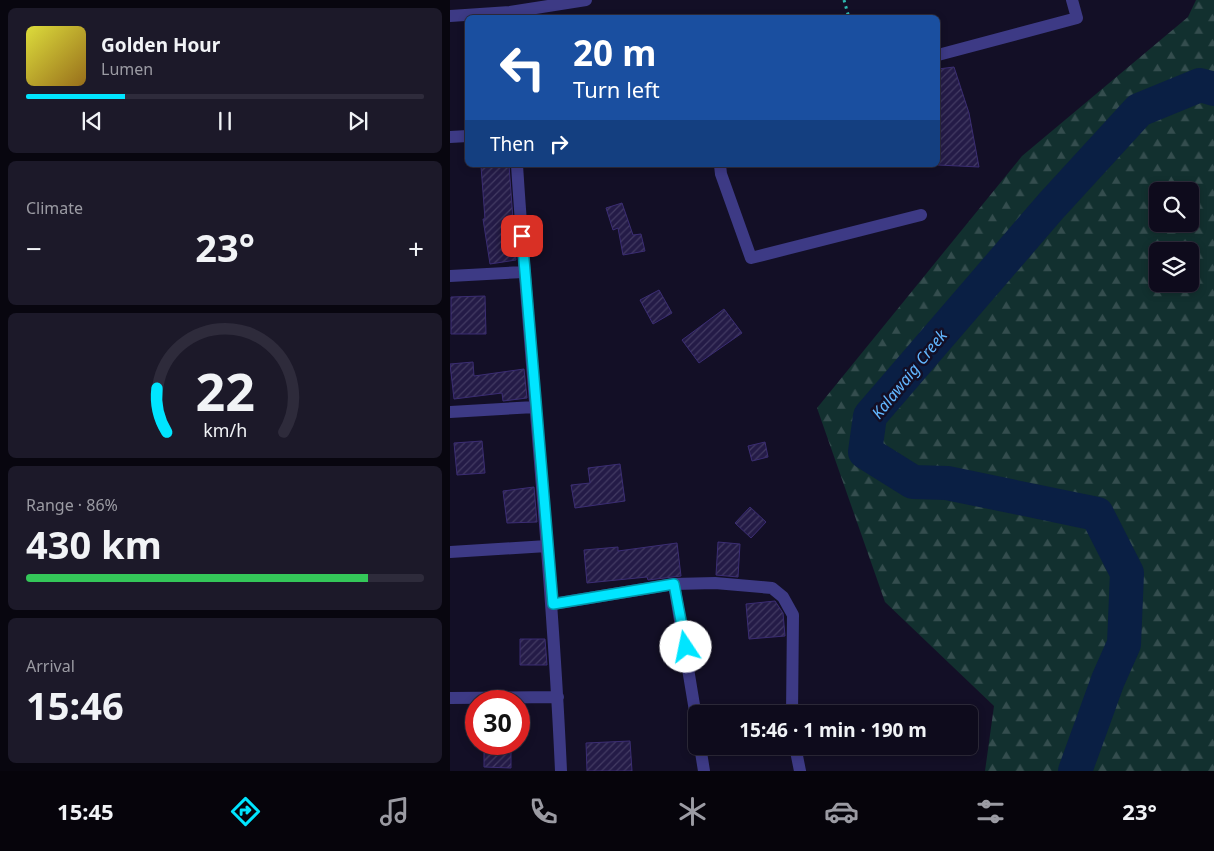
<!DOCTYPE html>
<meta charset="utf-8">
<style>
:root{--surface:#0e0b1c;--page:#1c1929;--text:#f1f3f6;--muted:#9b9ba3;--line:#2e2b3b;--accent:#00e5ff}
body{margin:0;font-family:"Noto Sans",sans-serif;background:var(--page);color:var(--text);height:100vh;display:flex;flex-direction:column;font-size:19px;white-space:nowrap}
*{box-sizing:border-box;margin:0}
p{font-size:16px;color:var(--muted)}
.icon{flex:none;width:28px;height:28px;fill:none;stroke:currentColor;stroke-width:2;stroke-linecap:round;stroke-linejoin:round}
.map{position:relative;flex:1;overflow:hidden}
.details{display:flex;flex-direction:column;gap:8px;padding:8px;background:#08060f;width:450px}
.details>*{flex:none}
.guide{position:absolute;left:15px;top:15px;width:475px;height:152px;border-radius:8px;box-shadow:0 2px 8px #0003,0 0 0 1px var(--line);background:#1a4fa0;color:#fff;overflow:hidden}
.controls{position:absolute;left:699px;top:182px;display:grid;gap:10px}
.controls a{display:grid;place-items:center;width:50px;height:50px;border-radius:8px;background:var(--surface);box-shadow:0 2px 8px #0003,0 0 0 1px var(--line);font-size:25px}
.speed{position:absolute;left:15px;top:690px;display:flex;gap:10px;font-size:25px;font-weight:700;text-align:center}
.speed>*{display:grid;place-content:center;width:65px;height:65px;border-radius:50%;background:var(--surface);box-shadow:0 2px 8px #0003,0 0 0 1px var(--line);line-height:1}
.speed .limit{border:8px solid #d22;background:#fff;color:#111}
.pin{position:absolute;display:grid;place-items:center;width:42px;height:42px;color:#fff;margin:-21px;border-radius:10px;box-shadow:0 2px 8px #0006}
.me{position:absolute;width:55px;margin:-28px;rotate:349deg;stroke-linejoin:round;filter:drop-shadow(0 0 4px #0008)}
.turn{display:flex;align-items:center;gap:18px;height:105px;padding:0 25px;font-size:22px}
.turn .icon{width:65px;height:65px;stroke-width:2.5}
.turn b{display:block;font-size:35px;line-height:42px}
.then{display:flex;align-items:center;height:48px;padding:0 25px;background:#0003;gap:10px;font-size:19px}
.big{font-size:38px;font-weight:700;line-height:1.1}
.details .tile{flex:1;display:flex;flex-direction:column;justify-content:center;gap:8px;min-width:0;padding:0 18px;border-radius:8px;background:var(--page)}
.details .dial{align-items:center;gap:0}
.dial svg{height:130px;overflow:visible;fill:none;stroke:var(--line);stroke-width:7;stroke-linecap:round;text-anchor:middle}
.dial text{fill:var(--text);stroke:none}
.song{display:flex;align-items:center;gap:15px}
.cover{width:60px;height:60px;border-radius:8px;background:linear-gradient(135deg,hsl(60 70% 55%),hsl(40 70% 35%))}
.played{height:5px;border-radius:2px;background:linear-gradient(90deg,var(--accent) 25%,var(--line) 25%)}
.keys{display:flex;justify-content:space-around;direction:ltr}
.heat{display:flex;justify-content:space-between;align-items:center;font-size:28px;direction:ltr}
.charge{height:8px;border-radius:4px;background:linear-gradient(90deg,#34c759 86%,var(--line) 0)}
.trip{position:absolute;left:238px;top:705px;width:290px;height:50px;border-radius:8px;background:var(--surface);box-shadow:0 2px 8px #0003,0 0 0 1px var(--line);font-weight:700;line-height:50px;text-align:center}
.tab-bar{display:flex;height:80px;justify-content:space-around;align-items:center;background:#06040b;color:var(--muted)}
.tab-bar .icon{width:35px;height:35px}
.tab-bar .current{color:var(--accent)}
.tab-bar b{font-size:22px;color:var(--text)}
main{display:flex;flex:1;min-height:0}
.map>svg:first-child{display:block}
.forest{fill:url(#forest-firs);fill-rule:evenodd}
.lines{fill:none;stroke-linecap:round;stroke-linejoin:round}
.river{stroke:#0a1f44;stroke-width:34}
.building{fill:url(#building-hatch);stroke:#3b2d73}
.path{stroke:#2fb8b0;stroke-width:3;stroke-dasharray:2.5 4;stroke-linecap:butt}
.street{stroke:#3d3a85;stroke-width:12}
.route-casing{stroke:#0095a6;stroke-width:12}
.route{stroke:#00e5ff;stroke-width:9}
.labels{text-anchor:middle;stroke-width:5;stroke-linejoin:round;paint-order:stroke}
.water-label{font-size:16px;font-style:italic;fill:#62b6ff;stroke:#130f26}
</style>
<main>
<section class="details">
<div class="tile">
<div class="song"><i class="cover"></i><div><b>Golden Hour</b><p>Lumen</p></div></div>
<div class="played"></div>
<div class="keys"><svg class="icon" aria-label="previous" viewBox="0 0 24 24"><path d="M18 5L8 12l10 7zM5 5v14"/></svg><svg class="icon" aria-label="pause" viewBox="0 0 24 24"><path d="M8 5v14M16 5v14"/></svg><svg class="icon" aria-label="next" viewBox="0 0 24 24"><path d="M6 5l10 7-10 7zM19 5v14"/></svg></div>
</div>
<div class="tile"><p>Climate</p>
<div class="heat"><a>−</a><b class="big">23°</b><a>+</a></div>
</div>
<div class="tile dial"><svg viewBox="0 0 100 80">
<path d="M14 69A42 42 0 1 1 86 69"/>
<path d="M14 69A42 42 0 0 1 8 42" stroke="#00e5ff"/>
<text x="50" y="56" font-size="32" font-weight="700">22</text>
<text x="50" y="72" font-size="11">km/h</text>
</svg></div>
<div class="tile"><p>Range · 86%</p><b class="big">430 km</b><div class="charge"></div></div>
<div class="tile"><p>Arrival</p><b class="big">15:46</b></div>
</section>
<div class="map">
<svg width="764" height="771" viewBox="0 0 764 771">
<defs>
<pattern id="forest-firs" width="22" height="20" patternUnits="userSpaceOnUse" patternTransform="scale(1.25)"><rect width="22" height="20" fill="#12302f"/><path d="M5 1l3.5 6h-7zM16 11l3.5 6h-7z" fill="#344d4e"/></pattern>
<pattern id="building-hatch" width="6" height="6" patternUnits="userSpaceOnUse" patternTransform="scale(1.25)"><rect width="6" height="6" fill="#241b47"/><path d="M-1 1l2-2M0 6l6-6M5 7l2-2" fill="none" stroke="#433b63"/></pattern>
</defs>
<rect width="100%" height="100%" fill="#130f26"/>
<path class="forest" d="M746,0H764V771H535L544,706L435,602L367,408L572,156L738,17ZM708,191H740V224H708ZM708,251H740V284H708Z"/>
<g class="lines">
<path class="river" d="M625,771L658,680L674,644L677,573L647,514L497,483L463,482L415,452L420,416L601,206L689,110L750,85L764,89"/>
</g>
<path class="building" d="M504,67L519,113L529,167L488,165V69Z
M50,165H59L66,260L40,264L33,219H35L31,166Z
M172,203L183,235L191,234L195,251L173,255L168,228L163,230L156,208Z
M209,290L222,313L203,324L190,300Z
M35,296L36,334H1V297Z
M274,309L292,333L249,363L232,340Z
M23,362L24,376L74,369L77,398L53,401L52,393L4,399L0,364Z
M32,441L35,473L7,475L4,443Z
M315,442L318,457L302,461L298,446Z
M170,464L175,501L125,508L121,485L140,483L138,468Z
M84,487L87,522L57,523L53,491Z
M300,507L316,522L301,538L285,523Z
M268,542L290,544L288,577L266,575Z
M227,543L231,576L198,580L197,577L137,583L134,550L168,547V551Z
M325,601L333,613L335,636L299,639L296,604Z
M70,639H95L97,665H70Z
M180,741L182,771H137L136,743Z
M34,744H61V768L34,767Z"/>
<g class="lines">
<path class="path" d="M394,0L399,18"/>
<path class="street" d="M0,16L60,12L136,0
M488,55L627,18L622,0
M0,137L18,136
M67,165C80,367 102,569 111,771
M270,165L271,174L301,258L471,215
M0,276L74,272
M0,412L85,407
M0,552L97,546
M224,584L246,717
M103,604L224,584L265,583L322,588L333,597L343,615L342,714
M0,698L108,697
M250,746L254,771
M345,746L350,771"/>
</g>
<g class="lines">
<defs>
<path id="route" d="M72,236L103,604L224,584L236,647"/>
</defs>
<use href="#route" class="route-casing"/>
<use href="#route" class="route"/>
</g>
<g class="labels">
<g class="water-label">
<text transform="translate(459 374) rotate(-51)" y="6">Kalawaig Creek</text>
</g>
</g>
</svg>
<div class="controls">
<a><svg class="icon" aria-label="search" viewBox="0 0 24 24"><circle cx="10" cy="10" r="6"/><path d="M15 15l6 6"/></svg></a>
<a><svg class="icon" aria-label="layers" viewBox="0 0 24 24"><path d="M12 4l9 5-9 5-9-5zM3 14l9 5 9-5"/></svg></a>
</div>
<div class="speed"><div class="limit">30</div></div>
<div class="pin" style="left:72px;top:236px;background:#d93025"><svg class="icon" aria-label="arrive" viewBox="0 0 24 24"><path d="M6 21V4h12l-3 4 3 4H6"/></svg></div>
<svg class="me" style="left:236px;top:647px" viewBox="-20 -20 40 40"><circle r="19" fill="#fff"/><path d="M0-13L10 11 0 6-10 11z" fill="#00e5ff"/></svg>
<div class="trip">15:46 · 1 min · 190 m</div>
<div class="guide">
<div class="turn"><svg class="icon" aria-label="left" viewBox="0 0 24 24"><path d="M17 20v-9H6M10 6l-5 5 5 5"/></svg><div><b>20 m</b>Turn left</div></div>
<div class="then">Then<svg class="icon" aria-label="right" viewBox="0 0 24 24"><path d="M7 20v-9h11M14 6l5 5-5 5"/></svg></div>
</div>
</div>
</main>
<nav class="tab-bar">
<b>15:45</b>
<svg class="icon current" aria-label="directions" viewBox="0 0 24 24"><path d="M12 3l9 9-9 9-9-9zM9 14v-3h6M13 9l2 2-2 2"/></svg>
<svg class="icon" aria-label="music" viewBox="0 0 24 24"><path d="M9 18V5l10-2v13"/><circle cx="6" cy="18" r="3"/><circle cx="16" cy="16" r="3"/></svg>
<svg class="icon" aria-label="phone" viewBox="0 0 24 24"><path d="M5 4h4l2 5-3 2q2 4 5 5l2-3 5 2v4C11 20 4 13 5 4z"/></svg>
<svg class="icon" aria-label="climate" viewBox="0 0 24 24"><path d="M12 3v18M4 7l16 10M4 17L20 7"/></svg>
<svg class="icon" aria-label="car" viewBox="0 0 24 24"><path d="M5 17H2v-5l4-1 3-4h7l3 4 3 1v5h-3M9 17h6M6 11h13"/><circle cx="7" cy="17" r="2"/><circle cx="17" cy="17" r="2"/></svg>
<svg class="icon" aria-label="filters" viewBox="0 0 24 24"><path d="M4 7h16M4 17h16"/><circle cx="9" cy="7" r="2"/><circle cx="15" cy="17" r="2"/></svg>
<b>23°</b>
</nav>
